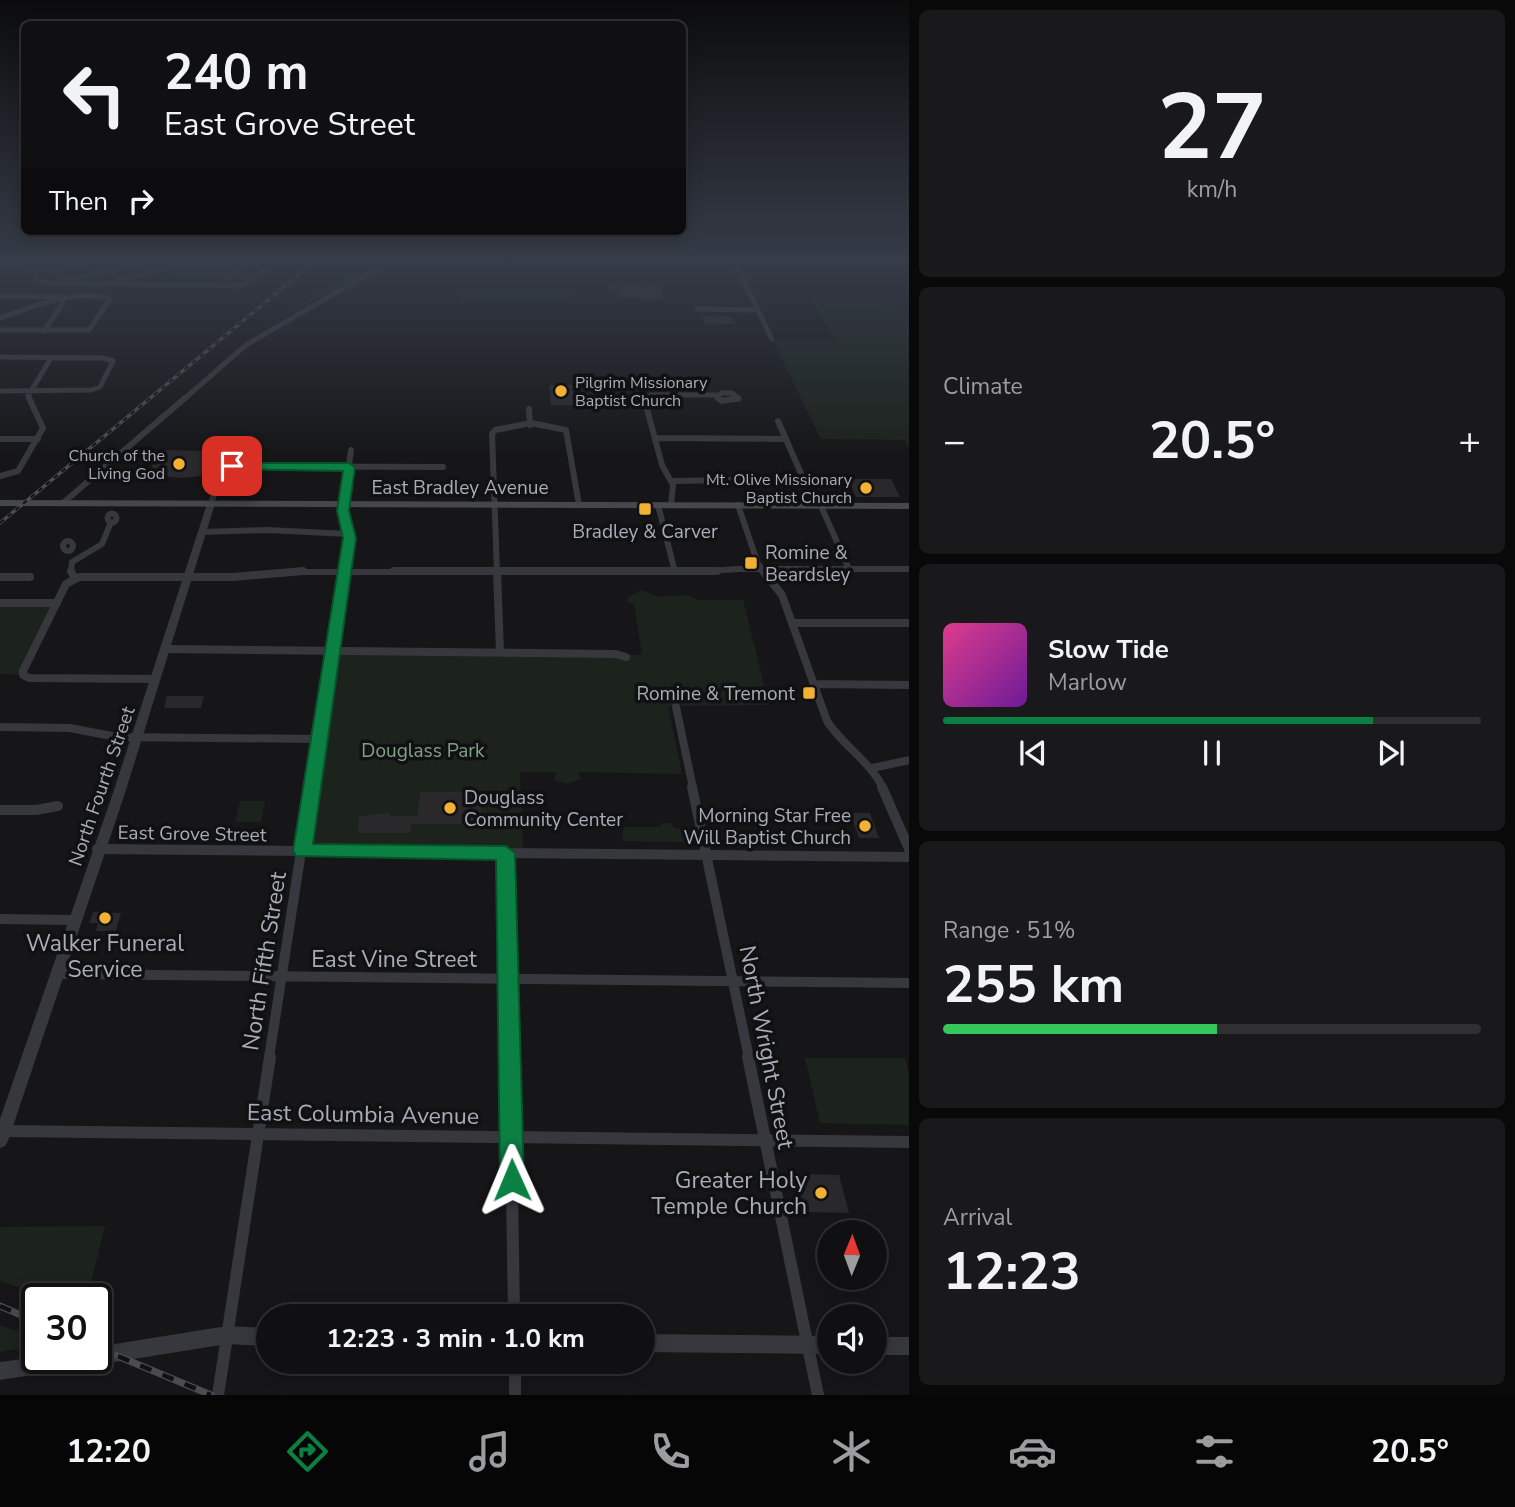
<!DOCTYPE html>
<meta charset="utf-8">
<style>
:root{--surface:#101012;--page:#19191b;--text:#f1f3f6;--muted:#9c9d9f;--line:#303032;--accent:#0b8043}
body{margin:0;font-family:"Nunito Sans",sans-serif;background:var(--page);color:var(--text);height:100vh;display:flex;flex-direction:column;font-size:26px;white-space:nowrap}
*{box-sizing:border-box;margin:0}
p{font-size:23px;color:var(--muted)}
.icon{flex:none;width:38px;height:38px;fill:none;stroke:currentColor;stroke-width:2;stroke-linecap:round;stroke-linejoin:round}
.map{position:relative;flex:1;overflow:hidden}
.drawer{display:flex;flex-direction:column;gap:10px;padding:10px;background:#09090a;width:606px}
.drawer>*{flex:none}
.banner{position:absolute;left:21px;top:21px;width:665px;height:214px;border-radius:10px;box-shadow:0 4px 18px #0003,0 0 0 2px var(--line);background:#101012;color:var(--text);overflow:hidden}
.needle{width:46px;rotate:1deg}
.fabs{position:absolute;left:817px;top:1220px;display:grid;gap:14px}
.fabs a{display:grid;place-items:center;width:70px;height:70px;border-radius:50%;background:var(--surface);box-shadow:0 4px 18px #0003,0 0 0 2px var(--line);font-size:35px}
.speed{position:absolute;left:21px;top:1283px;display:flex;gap:14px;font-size:35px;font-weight:700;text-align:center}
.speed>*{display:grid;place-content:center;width:91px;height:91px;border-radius:50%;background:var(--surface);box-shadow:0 4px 18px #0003,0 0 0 2px var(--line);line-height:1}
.speed .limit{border:4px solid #111;border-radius:10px;background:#fff;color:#111}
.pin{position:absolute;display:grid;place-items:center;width:60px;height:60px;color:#fff;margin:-30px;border-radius:14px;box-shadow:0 4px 10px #0006}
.me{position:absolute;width:77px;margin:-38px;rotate:359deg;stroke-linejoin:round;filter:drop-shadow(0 0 5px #0008)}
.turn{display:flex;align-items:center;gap:24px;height:147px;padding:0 28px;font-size:32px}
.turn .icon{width:91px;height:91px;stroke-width:2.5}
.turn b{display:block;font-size:49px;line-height:60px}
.then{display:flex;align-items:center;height:66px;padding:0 28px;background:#0003;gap:14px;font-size:26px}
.big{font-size:52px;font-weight:700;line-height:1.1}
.drawer .tile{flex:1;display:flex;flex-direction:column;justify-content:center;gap:10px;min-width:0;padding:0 24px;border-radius:10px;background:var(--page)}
.drawer .dial{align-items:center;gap:0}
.dial b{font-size:91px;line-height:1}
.song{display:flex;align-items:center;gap:21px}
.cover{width:84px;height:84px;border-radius:10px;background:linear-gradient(135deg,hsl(330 70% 55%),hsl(280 70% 35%))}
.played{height:7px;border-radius:4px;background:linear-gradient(90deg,var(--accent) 80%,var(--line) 80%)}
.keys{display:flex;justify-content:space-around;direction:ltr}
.heat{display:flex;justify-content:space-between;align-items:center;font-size:38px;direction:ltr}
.charge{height:10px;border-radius:5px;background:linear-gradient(90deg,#34c759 51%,var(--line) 0)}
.trip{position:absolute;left:256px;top:1304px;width:399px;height:70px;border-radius:35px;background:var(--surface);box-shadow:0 4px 18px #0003,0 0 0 2px var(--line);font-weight:700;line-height:70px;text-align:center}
.tabs{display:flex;height:112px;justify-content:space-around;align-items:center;background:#060607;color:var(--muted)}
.tabs .icon{width:49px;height:49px}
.tabs .on{color:var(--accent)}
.tabs b{font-size:32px;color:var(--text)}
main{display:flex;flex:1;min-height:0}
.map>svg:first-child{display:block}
.green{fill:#1c231d}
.building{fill:#29292c}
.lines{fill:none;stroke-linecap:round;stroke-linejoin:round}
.minor-far4{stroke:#37383d;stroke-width:5}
.minor-far3{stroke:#37383d;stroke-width:6}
.minor-far2{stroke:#37383d;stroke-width:8}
.minor-far1{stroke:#37383d;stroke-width:10}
.minor{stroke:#37383d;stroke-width:12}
.tertiary{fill:#37383d;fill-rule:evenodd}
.secondary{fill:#45474d;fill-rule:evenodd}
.rail-far1-casing{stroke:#4a4c52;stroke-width:3.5}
.rail-casing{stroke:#4a4c52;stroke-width:7}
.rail-far1{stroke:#111113;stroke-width:2;stroke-dasharray:5;stroke-linecap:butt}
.rail{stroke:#111113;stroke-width:4.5;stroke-dasharray:12;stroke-linecap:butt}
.route{fill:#0b8043;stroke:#07532c;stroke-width:2}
.poi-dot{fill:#f2b134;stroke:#111113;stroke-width:2.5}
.labels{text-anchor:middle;stroke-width:7;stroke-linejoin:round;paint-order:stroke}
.far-poi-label{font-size:16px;fill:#a8adb8;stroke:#111113;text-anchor:end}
.street-label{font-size:19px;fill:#a8adb8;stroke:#111113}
.poi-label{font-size:19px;fill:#a8adb8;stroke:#111113;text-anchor:start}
.park-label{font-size:19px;fill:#7fa381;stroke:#111113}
.near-poi-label{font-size:23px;fill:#a8adb8;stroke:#111113}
.near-street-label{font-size:23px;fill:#a8adb8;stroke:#111113}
</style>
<main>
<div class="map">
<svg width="910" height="1395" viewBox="0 0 910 1395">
<rect width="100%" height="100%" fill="#161618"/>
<path class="green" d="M372,261H386L280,318V317Z
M460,290L571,292L573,302H460Z
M810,296H875L881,305L909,309V448L905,440L821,439L773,341H836Z
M642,590L659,597L688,595L697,600H743L769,705L668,706L682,774L578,772L581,779L567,784L554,780L556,772H520L523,848L316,845L309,842L334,651L639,655V652L642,655L634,604L627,602L628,597Z
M57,603L20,675L0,674V604Z
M240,801H265L261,822H235Z
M661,823H672L673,827L683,830L685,842L622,841L624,827H661Z
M805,1058H905L909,1074V1125L820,1123Z
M105,1226L87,1298H49L0,1281V1227Z
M0,1325L37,1338V1346L0,1352Z"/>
<path class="building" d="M607,284L660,286L664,299L619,298L617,290H609Z
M702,316L733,317L736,324L705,325Z
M549,385H572L574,405H551Z
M159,450L210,451L201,476L182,478L148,475Z
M848,479H891L900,497H856Z
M167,696H204L201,708H164Z
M420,792H481V824H411V833H358L359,816L390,813V816H418Z
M850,813H870L879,838H859Z
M93,912L121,913L116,931H96L98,923H89Z
M794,1174L839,1175L849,1213L802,1212Z"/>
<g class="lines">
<path class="minor-far4" d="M734,261L772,339
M817,261H910
M0,268L57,269L105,261
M38,269L35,280L47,283L240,286L278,261
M178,274L235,275
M231,278L254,261
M61,281L154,261
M108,283L178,266L249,265
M0,296L61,297L63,303L44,331
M697,309L757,310
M0,318C34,307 74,288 110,299L89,330H0
M0,357L103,358L113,361L100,387L91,390L0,391
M30,400L28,396L51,358
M183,400L246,345L390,261
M644,400L651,395H717
M720,400L717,397L721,393H732L739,399L732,400"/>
<path class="minor-far3" d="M644,398L662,465L673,485L671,505
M718,398L722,401L738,398
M529,409L530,425
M778,421L803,478
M655,438L786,439
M0,439H38
M223,466L443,467
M0,476L18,471L43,428L29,398
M672,481L842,478
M63,503L185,398
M211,504L231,440
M658,505L675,572
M738,505L758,564L765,572
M821,506L849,569
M107.5 518a4.5 4.5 0 1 1 9 0a4.5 4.5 0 1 1-9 0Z
M202,532L267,530L348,534
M63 546a5 5 0 1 1 10 0a5 5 0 1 1-10 0Z
M71,572L72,562L102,544L111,522
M283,572H613
M344,572L349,538L343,511L351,450
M497,572L492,434L495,430L531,423L566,430L579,505
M694,572L739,569H910"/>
<path class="minor-far2" d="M71,571L74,577
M394,571H717
M497,571L500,652
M763,571L782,595L827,721C843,746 870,761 883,788
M1,577H30
M0,603H57
M792,623H910
M165,649L616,654L626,657
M155,679L29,678L23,675V671L66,584L79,577H233L303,571
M814,684L910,685
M676,707L693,788
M0,727L70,728L117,737L319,739
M872,768L910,760
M311,788L344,571"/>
<path class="minor-far1" d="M692,787L749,1058
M882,787L910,851
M0,810H36L58,806
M97,849L910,857
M506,853L510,1058
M0,919L74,920
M56,974L910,983
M269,1058L311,787"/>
<path class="minor" d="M510,1057L514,1316
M748,1057L818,1395
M3,1131L910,1142
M515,1362V1395
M218,1395L270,1057"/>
<path class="tertiary" d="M211,501L215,504L125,793L8,1141L5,1146L0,1148V1119L113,793L207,504Z
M227,1326L268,1328V1346L227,1344L96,1365L91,1363L84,1367L0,1380V1362L37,1357V1358H96V1347Z
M642,1334L830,1336V1354L642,1352Z
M875,1337H910V1355H875Z"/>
<path class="secondary" d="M0,500L910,503V509L0,506Z"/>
<defs>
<path id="rail-far1" d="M0,523L315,261"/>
<path id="rail" d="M0,1306L37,1322
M96,1347L211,1395"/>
</defs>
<use href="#rail-far1" class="rail-far1-casing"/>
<use href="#rail" class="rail-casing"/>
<use href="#rail-far1" class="rail-far1"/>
<use href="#rail" class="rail"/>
</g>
<linearGradient id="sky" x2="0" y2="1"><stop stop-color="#0c0c0d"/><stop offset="0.57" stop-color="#363c48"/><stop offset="1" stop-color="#363c48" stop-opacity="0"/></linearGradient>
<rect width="910" height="456" fill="url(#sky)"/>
<path class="route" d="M232,463H349L355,467L349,511L356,538L313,844L506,846L515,853L524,1180L520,1188L512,1191L503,1188L500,1180L496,860L296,856L293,851L343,538L337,511L343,471L228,469V464Z"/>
<g class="poi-dot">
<circle cx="561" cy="391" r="7"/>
<circle cx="179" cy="464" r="7"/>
<circle cx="866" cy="488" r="7"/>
<rect x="638" y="502" width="14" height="14" rx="3.5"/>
<rect x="744" y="556" width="14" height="14" rx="3.5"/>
<rect x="802" y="686" width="14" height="14" rx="3.5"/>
<circle cx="450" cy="808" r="7"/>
<circle cx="865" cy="826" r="7"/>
<circle cx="105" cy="918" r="7"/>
<circle cx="821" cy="1193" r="7"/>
</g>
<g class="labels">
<g class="far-poi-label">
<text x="575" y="388" text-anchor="start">Pilgrim Missionary<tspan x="575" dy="18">Baptist Church</tspan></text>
<text x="165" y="461">Church of the<tspan x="165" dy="18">Living God</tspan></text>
<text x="852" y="485">Mt. Olive Missionary<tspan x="852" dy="18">Baptist Church</tspan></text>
</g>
<g class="street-label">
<text x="460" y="494">East Bradley Avenue</text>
<text transform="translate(101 786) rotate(-71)" y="7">North Fourth Street</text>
<text transform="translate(192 833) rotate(1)" y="7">East Grove Street</text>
</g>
<g class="poi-label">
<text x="645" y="538" text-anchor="middle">Bradley &amp; Carver</text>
<text x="765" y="559">Romine &amp;<tspan x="765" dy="22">Beardsley</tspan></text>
<text x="795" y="700" text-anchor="end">Romine &amp; Tremont</text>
<text x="464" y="804">Douglass<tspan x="464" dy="22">Community Center</tspan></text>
<text x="851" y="822" text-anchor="end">Morning Star Free<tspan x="851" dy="22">Will Baptist Church</tspan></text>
</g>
<g class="park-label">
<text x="423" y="757">Douglass Park</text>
</g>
<g class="near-poi-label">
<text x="105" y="951">Walker Funeral<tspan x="105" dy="26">Service</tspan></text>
<text x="807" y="1188" text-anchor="end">Greater Holy<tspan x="807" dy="26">Temple Church</tspan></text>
</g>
<g class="near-street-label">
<text x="394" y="967">East Vine Street</text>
<text transform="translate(264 961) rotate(-81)" y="8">North Fifth Street</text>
<text transform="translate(767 1047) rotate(79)" y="8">North Wright Street</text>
<text transform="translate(363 1114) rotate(1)" y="8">East Columbia Avenue</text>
</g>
</g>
</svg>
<div class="fabs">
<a><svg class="needle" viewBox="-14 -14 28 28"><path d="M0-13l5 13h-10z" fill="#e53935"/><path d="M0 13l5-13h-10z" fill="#9c9d9f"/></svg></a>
<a><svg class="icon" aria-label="sound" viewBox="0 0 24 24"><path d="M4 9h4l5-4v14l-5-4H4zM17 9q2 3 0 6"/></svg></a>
</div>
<div class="speed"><div class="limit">30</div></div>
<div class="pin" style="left:232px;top:466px;background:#d93025"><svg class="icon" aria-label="arrive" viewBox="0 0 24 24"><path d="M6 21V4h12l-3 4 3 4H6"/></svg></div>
<svg class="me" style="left:512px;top:1180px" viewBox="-20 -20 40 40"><path d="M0-17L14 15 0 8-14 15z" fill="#0b8043" stroke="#fff" stroke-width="4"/></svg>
<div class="trip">12:23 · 3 min · 1.0 km</div>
<div class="banner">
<div class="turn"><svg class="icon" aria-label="left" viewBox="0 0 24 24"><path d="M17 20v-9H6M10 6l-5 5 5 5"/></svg><div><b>240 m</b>East Grove Street</div></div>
<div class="then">Then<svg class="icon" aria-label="right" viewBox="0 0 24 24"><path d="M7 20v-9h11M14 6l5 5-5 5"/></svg></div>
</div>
</div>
<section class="drawer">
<div class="tile dial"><b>27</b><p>km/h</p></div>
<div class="tile"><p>Climate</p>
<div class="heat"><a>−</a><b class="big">20.5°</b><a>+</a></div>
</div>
<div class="tile">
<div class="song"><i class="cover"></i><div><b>Slow Tide</b><p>Marlow</p></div></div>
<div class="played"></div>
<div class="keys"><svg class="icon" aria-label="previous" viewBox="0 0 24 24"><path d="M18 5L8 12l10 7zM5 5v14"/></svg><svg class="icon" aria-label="pause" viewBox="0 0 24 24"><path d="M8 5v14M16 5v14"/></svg><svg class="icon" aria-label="next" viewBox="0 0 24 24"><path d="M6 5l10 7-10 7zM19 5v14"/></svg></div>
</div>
<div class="tile"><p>Range · 51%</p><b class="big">255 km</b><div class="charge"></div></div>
<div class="tile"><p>Arrival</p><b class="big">12:23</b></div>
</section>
</main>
<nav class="tabs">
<b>12:20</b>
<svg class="icon on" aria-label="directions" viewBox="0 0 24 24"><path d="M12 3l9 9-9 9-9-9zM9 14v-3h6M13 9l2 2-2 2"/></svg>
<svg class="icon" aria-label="music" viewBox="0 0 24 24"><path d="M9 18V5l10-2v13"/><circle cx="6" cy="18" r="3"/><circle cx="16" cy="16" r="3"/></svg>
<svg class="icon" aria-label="phone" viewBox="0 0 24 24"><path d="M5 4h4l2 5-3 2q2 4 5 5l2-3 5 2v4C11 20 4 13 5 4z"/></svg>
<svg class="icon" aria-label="climate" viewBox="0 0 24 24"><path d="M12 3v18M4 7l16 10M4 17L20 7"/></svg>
<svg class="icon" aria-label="car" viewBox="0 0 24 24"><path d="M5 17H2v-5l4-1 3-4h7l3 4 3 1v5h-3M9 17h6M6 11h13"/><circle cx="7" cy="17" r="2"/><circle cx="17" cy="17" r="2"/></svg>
<svg class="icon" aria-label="filters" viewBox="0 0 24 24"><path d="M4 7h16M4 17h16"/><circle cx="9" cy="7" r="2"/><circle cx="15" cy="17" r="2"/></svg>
<b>20.5°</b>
</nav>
